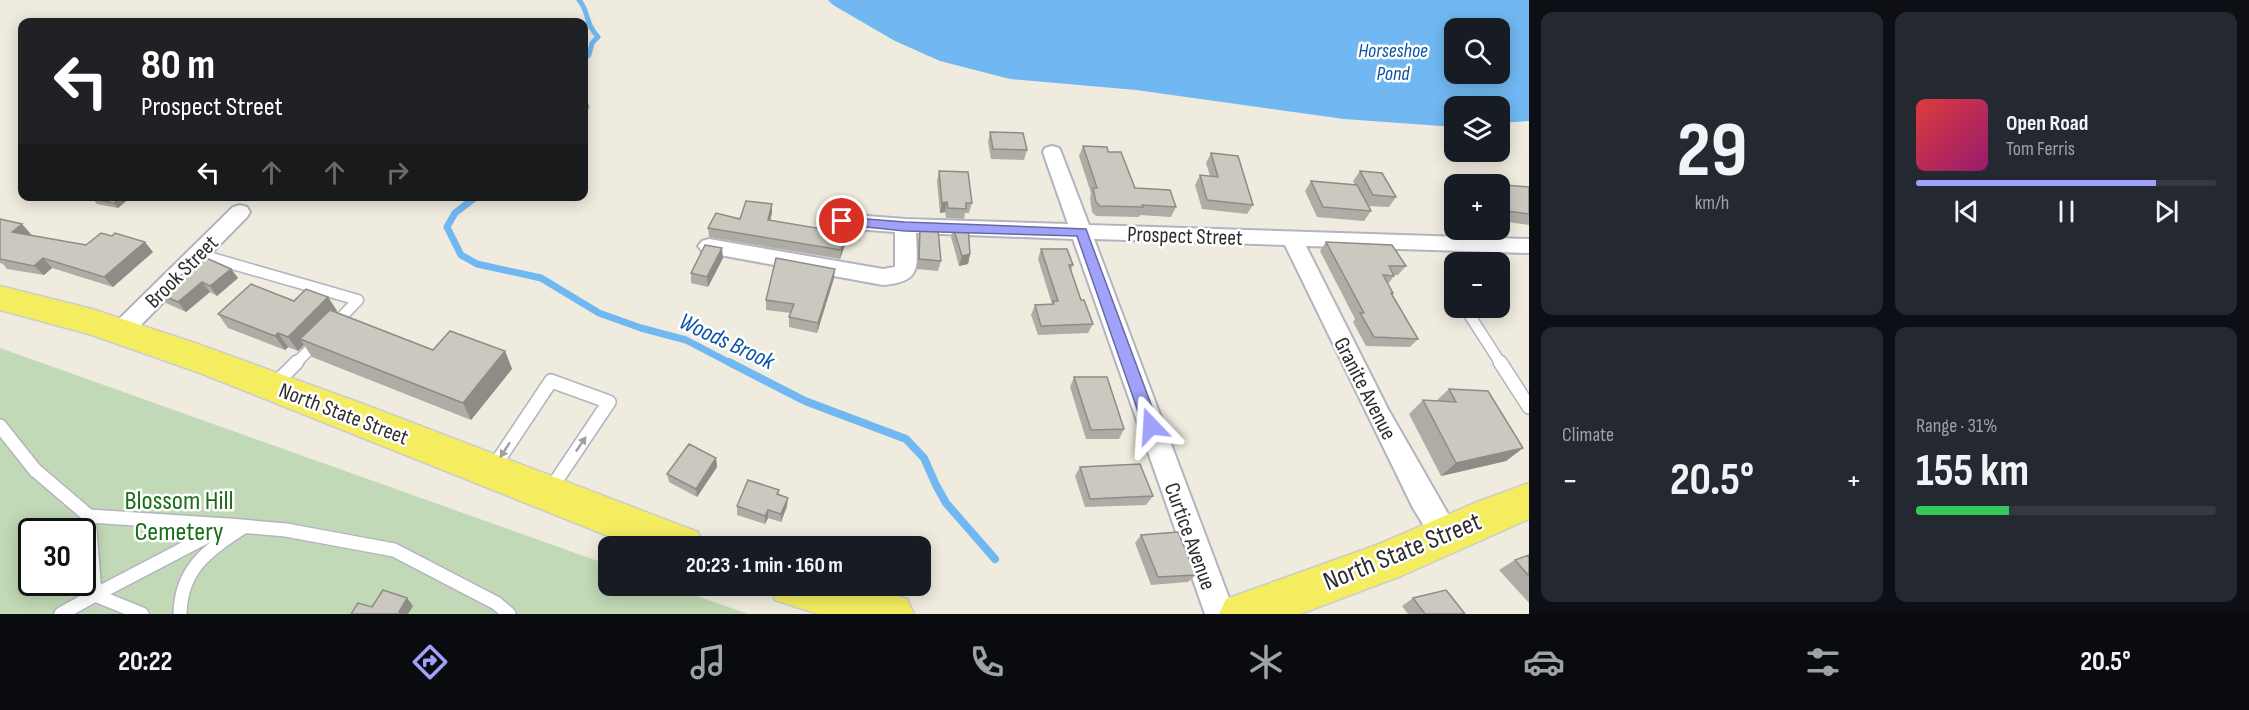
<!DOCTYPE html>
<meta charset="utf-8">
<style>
:root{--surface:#171b24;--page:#242831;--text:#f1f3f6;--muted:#9ea1a6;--line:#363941;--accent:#a0a2fa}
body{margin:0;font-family:"Sofia Sans Condensed",sans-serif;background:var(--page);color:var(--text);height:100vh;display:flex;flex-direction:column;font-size:22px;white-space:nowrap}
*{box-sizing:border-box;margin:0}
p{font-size:20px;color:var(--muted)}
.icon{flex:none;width:33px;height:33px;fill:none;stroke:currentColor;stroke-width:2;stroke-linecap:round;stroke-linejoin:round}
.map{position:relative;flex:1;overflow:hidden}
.panel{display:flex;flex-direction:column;gap:12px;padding:12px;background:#0d0f14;width:720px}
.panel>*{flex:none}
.top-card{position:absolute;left:18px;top:18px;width:570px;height:183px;border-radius:12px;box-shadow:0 3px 15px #0003;background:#202124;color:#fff;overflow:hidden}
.controls{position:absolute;left:1444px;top:18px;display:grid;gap:12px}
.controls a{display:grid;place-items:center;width:66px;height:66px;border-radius:12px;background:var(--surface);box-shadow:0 3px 15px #0003;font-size:30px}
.speed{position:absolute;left:18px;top:518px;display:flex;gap:12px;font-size:30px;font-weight:700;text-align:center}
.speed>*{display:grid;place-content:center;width:78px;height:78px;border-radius:50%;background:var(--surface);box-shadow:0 3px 15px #0003;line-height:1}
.speed .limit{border:3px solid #111;border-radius:9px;background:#fff;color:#111}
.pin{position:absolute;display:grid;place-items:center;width:51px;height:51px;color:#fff;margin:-26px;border:3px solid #fff;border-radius:50%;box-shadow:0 2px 6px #0007}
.me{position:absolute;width:66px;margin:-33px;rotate:340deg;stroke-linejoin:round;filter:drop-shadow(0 0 4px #0008)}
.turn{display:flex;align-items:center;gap:21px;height:126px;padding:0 24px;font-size:27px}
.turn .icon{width:78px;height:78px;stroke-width:2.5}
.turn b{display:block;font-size:42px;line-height:51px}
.lanes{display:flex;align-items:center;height:57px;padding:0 24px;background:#0003;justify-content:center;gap:30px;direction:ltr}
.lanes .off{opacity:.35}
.big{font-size:45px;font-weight:700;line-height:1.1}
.panel .widget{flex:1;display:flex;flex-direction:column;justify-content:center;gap:9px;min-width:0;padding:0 21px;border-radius:12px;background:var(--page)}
.panel .dial{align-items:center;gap:0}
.dial b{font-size:78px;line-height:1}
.song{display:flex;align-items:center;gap:18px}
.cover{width:72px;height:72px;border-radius:9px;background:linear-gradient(135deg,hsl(0 70% 55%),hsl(320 70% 35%))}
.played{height:6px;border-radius:3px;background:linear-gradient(90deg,var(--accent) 80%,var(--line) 80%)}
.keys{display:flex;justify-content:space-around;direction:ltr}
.heat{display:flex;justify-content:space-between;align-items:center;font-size:33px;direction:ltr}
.charge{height:9px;border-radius:4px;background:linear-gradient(90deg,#34c759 31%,var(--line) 0)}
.panel .tiles{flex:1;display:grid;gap:12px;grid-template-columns:repeat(2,1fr)}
.trip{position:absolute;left:598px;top:536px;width:333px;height:60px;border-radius:12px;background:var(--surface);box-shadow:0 3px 15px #0003;font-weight:700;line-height:60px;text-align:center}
.tabs{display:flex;height:96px;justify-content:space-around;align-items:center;background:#090b0e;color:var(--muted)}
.tabs .icon{width:42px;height:42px}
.tabs .selected{color:var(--accent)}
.tabs b{font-size:27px;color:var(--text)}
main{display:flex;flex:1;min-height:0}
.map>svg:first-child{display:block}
.cemetery{fill:#c1d9b6;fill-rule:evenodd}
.water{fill:#71b8f2;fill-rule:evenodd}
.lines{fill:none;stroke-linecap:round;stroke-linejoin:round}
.stream-far2{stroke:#71b8f2;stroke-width:5}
.stream-far1{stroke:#71b8f2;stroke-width:7}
.stream{stroke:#71b8f2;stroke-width:8}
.service-far1-casing{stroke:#b3b3c1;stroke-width:13}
.service-casing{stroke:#b3b3c1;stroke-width:16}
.minor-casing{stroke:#b3b3c1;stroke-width:4}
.primary-casing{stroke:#cdcdcd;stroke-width:3}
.service-far1{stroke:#fff;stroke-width:10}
.service{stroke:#fff;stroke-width:13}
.minor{fill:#fff;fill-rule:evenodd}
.primary{fill:#f4ed5f;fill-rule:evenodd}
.wall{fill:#aeaca4}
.shaded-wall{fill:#8d8c86}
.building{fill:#cac8bf;stroke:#8d8c86;stroke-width:1.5}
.oneway{fill:#a0a0a0}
.route{fill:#a0a2fa;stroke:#6869a2;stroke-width:1.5}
.labels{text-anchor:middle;stroke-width:5;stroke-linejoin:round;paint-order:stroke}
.far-water-label{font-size:20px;font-style:italic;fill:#0a53a4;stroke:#fff}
.street-label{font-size:22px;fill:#2d2d2d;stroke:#fff}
.water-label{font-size:24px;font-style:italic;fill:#0a53a4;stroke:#fff}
.near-park-label{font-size:27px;fill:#1b6e19;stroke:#fff}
.near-street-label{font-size:27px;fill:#2d2d2d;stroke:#fff}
</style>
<main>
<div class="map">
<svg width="1529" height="614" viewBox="0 0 1529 614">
<rect width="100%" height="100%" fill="#efebdf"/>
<path class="cemetery" d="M0,348L609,565V585H666L748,614H0ZM32,531H82V582H32Z"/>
<path class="water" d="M828,0H1529V121L1500,123V106H1455V127L1344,119L1136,90L1010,79L940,61L895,41L833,5ZM1455,28H1500V74H1455Z"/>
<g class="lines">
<path class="stream-far2" d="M579,0C590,13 584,22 598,37L592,43L589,55L584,58
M584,100L587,107L584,111"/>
<path class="stream-far1" d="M477,196L455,213L447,227L461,255L477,264L541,278L599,313L641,328L686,340L732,364"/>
<path class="stream" d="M729,362L805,401L906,439L924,458L936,485L946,503L995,559"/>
<defs>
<path id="service-far1" d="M198,254L358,300L333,326
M1465,308L1501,364
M295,364L318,341"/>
<path id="service" d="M1500,362L1529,407
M274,385L297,362
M0,426L35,470L89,516L95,595L229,525L286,530L394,550L496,603L509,614
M493,468L551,381L609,402L550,490
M89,516L228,525
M61,614L95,595L142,614
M180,614C181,567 209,550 245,526"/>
<path id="minor" d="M1052,146L1059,148L1061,152L1089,225L1529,239V253L1306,246L1388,409L1455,526L1459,535L1455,544L1445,548L1435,544L1413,508L1285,245L1094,239L1235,614H1205L1073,239L916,233C917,266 923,282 883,285L709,253L702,251L698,246L702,241L709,239L883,269L895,267V232L842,228L835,226L832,221L835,216L842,214L905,219L1068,224L1043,152L1045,148Z
M240,205L247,207L250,212L247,217L130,336L122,339L114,336L110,330L114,324L233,207Z"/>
<path id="primary" d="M0,286L92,309L195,343L366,405L698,532L704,546H633L200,373L89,334L0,310Z
M1529,483V519L1401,576L1300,614H1219L1226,599L1379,544L1477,502Z
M769,585H865L907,599L914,614H818L775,600Z"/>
</defs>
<use href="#service-far1" class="service-far1-casing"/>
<use href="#service" class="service-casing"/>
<use href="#minor" class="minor-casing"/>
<use href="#primary" class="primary-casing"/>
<use href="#service-far1" class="service-far1"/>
<use href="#service" class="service"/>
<use href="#minor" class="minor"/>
<use href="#primary" class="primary"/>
</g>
<path class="wall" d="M990,132L1027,150L1024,160L991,159L988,142Z
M1083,146L1108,152L1135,188L1176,207L1171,217L1140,215L1139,217L1096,216L1092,212L1090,198L1091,193L1079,156Z
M1211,153L1253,205L1247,214L1202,209L1195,185L1200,175L1210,176L1206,163Z
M939,171L972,203L969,213H965L964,219L946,218L945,212L940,213L937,181Z
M1360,171L1396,197L1389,207L1368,206L1371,211L1364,221L1317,217L1305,191L1311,181L1355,185L1353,181Z
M1468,182L1529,187V225L1500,221V184H1466Z
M96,196H132L118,208L97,204L93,199Z
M149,196H173L168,201Z
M772,204V213L770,220L847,233L846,242L840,259L709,237L708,228L740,219Z
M0,219L31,234L30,235L86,245L153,252L113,287L52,268L44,275L7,269L3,264L0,263Z
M953,227L970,254L968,264L959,266L951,237Z
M920,229L941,261L938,271L917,269L918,239Z
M1326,242L1406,266L1398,275H1394V276L1388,284L1393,293L1392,294L1418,339L1410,347L1366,346L1353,322L1355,319L1320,251Z
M1041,249L1073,265L1071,270L1081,300L1093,324L1088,333L1038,335L1031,315L1035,305L1051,304H1052L1038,259Z
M723,258L708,287L691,283V273Z
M231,269L238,278L217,296L210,292L186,312L166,303L158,293Z
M834,278L817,333L789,327V317L791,313L766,310V300Z
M328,297L337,311L336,313L433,350L505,351L512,369L471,420L312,357L304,345L298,351L288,347L285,350L228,328L218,314L294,301Z
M1074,377L1124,429L1119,439H1086L1070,387Z
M1449,389L1523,448L1506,461L1441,476L1409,414L1423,400L1436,401Z
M716,458L717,467L697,497L669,482L667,474Z
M1080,467L1153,496L1146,505L1085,507L1075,476Z
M779,490V495L787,506L781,522L768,518L765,524L737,515V506Z
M1141,535L1196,575L1188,582L1151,585L1135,543Z
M1529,555V603L1499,570L1515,560Z
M1413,598L1465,614H1408L1402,606Z"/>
<path class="shaded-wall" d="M122,196H132L118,208L114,203Z
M165,196H173L168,201Z
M947,202L945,212L940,213L942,203Z
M772,204V213L768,229V220Z
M22,224L31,234L22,241L12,232Z
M847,233L846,242L840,259L841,250Z
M145,242L153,252L113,287L104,277Z
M722,248L723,258L708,287L707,277Z
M970,254L968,264L959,266L962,256Z
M43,258L52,268L44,275L34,266Z
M231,269L238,278L217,296L210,286Z
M835,269L834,278L817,333L818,323Z
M202,282L210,292L186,312L178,302Z
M328,297L337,311L307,342L300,339L304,345L298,351L288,337Z
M278,333L288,347L285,350L275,336Z
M505,351L512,369L471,420L463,403Z
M1523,448L1506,461L1441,476L1456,463Z
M716,458L717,467L697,497L696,489Z
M788,498L787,506L781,522V514Z
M768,510V518L765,524V516Z
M407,598L413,606L408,614H401L399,612Z"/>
<path class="building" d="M990,132L1023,133L1027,150L993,149Z
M1083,146L1107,147L1108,152H1121L1135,188L1170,190L1176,207L1142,205L1143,207L1100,206L1096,202L1093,188H1097Z
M1211,153L1238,156L1253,205L1207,200L1200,175L1218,177Z
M939,171L968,172L972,203H966V209L948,208L947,202L942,203Z
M1360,171L1382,173L1396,197L1373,195Z
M1311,181L1357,185L1371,211L1323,207Z
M1468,182L1529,187V214L1500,210V184H1470Z
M96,196H122L114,203L93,199Z
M746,201L772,204L768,220L847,233L841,250L708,228L716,213L740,219Z
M0,219L22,224L12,232L86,245L101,233L112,236L115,233L145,242L104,277L43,258L34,266L0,259Z
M953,227H968L970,254L962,256Z
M920,229L938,230L941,261L919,259Z
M1326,242L1392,245L1406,266H1389L1394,276L1383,275L1393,293H1391L1418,339L1374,337L1360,313H1364Z
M705,245L722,248L707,277L691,273Z
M1041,249H1067L1073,265H1069L1081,300H1084L1093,324L1041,326L1035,305L1054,304L1053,301H1058Z
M204,257L231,269L210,286L202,282L178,302L158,293Z
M776,258L835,269L818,323L789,317L794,304L766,300Z
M251,284L294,301L306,289L328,297L288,337L278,333L275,336L218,314Z
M330,310L433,350L450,331L505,351L463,403L300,339Z
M1074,377H1107L1124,429L1091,430Z
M1449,389L1488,391L1523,448L1456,463L1423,400L1456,402Z
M689,444L716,458L696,489L667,474Z
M1140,464L1153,496L1090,499L1080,467Z
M748,480L779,490L777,494L788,498L781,514L768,510L765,516L737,506Z
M1178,532L1196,575L1158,577L1141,535Z
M1529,555V576L1515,560Z
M383,590L407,598L399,612L405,614H351L358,603L372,607Z
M1446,590L1465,614H1425L1413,598Z"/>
<defs><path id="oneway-solid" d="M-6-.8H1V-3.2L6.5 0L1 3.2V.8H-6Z" transform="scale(1.5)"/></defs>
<g class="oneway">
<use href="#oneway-solid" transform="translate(581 444) rotate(-56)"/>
<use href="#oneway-solid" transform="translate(505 450) rotate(123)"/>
</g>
<path class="route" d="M842,217L905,222L1086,229L1159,426L1157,430L1151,432L1146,430L1143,426L1077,236L905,231L837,224L836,221L837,218Z"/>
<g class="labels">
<g class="far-water-label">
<text x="1393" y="57">Horseshoe<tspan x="1393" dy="23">Pond</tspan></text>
</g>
<g class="street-label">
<text transform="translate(1185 235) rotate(2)" y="8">Prospect Street</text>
<text transform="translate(181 271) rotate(-45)" y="8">Brook Street</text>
<text transform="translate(1366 388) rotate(63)" y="8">Granite Avenue</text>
<text transform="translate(344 413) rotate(21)" y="8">North State Street</text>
<text transform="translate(1191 536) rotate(70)" y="8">Curtice Avenue</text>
</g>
<g class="water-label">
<text transform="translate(727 341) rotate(25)" y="8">Woods Brook</text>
</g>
<g class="near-park-label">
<text x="179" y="509">Blossom Hill<tspan x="179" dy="31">Cemetery</tspan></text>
</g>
<g class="near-street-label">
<text transform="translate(1402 551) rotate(-22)" y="9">North State Street</text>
</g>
</g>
</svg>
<div class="controls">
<a><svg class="icon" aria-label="search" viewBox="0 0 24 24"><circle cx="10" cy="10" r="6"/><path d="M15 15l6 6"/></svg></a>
<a><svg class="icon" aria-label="layers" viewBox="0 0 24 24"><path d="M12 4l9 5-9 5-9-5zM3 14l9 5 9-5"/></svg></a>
<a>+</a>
<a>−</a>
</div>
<div class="speed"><div class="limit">30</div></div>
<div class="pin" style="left:842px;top:221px;background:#d93025"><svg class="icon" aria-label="arrive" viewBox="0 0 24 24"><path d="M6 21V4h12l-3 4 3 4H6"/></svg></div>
<svg class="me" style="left:1151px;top:426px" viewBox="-20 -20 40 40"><path d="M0-17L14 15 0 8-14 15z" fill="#a0a2fa" stroke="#fff" stroke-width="4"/></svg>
<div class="trip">20:23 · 1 min · 160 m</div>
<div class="top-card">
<div class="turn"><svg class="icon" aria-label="left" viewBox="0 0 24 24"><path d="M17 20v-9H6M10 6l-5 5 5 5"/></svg><div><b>80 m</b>Prospect Street</div></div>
<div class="lanes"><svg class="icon" aria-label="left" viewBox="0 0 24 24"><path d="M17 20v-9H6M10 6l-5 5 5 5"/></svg><svg class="icon off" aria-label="ahead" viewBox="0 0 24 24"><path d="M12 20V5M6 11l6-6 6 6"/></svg><svg class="icon off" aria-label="ahead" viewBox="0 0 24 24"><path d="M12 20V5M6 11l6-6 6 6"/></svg><svg class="icon off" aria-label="right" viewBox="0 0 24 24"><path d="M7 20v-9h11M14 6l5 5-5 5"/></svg></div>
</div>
</div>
<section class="panel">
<div class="tiles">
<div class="widget dial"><b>29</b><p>km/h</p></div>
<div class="widget">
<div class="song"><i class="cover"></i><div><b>Open Road</b><p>Tom Ferris</p></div></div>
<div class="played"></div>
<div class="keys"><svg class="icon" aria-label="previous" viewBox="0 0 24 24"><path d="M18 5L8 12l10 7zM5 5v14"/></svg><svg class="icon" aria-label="pause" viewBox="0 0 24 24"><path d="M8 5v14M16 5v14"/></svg><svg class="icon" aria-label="next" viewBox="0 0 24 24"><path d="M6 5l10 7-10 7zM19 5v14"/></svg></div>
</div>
<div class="widget"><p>Climate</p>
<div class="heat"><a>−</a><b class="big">20.5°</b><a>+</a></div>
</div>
<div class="widget"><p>Range · 31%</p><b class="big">155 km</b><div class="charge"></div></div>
</div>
</section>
</main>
<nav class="tabs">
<b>20:22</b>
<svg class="icon selected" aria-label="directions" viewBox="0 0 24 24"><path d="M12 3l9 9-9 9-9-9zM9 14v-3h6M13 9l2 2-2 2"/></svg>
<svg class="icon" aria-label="music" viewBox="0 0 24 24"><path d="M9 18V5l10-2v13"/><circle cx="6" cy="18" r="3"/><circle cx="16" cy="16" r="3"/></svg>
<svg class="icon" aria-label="phone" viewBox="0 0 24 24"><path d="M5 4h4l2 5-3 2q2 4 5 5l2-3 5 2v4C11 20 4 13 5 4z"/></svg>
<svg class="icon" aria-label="climate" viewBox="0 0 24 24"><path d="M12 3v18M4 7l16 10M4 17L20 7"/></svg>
<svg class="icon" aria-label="car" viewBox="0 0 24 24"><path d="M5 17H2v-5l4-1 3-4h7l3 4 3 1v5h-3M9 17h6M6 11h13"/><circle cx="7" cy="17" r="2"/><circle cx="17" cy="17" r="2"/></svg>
<svg class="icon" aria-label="filters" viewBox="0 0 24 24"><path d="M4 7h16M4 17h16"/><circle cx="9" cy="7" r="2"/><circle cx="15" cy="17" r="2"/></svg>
<b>20.5°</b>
</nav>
